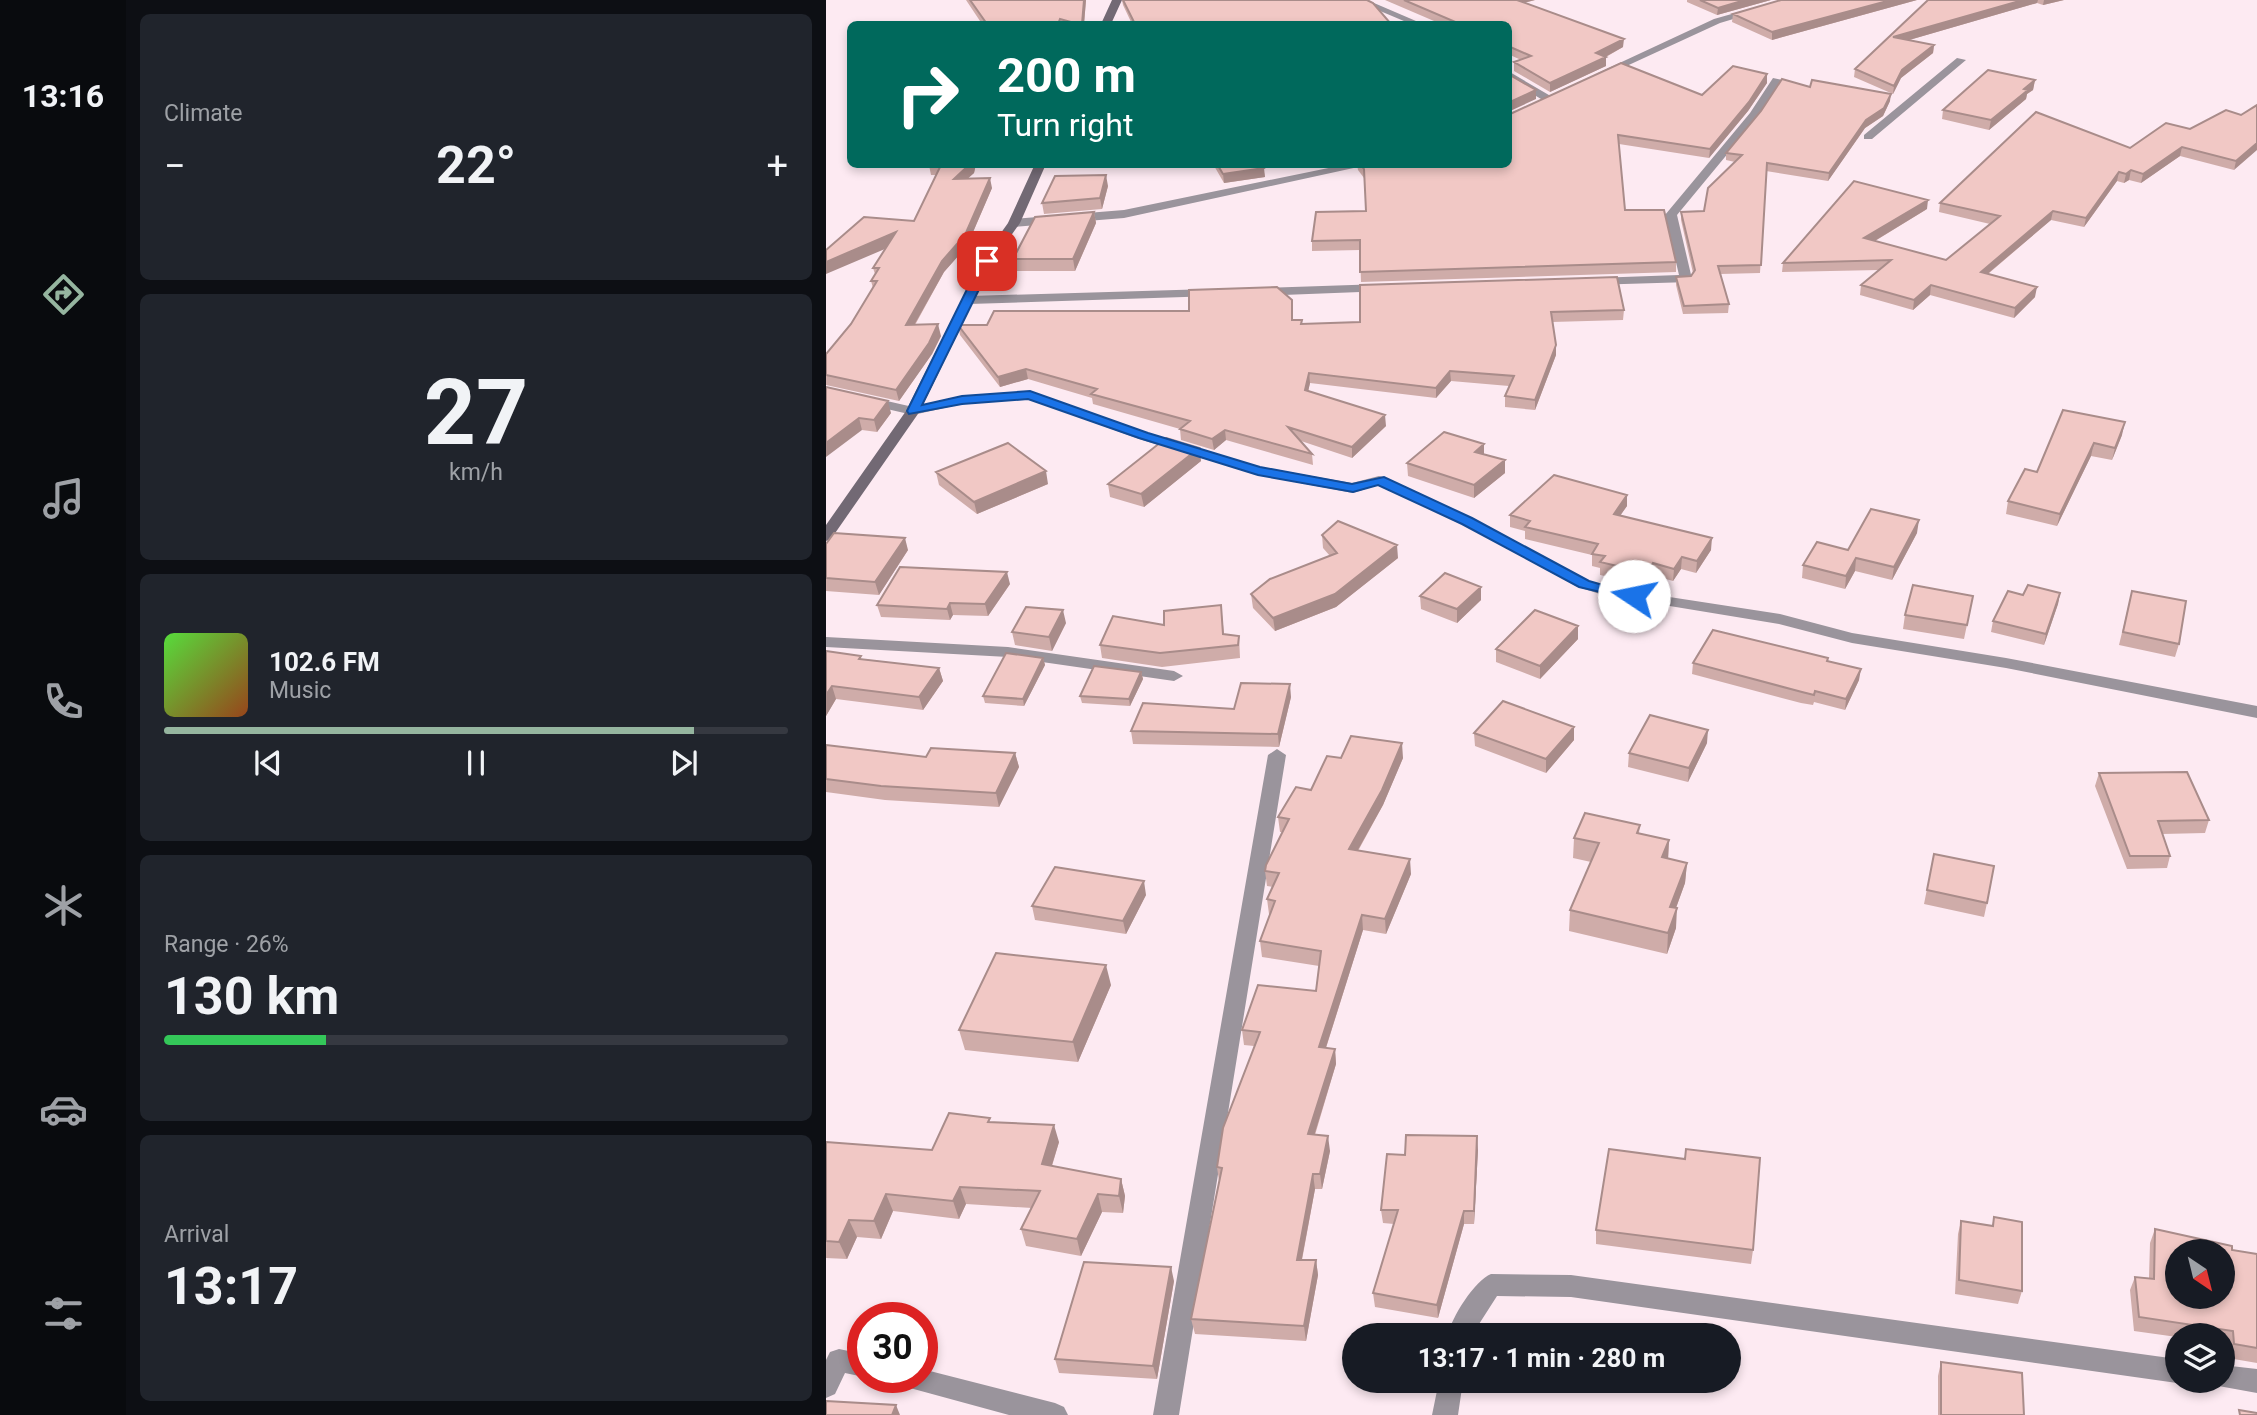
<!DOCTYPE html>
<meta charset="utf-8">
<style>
:root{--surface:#171b24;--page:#20242c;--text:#f1f3f6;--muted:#9ea1a6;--line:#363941;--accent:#95b59f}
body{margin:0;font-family:Roboto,sans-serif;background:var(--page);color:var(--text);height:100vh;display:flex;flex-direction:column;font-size:26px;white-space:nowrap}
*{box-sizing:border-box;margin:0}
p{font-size:23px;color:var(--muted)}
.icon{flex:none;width:38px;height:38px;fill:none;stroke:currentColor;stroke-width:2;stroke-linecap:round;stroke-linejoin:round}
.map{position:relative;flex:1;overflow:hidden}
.sheet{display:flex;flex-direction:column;gap:14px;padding:14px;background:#0d0f14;width:700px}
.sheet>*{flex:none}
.hud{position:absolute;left:21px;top:21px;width:665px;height:147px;border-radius:10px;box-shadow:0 4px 10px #0003;background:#00695c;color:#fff;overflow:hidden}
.needle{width:46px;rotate:145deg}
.buttons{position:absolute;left:1339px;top:1239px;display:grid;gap:14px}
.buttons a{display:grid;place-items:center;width:70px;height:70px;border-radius:50%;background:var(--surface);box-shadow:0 4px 10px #0003;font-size:35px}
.speed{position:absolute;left:21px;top:1302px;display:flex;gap:14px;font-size:35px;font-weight:700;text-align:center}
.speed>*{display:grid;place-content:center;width:91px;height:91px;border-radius:50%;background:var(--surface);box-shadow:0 4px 10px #0003;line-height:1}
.speed .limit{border:10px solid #d22;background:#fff;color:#111}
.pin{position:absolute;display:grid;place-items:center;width:60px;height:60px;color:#fff;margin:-30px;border-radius:14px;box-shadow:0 4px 10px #0006}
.me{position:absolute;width:77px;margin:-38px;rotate:281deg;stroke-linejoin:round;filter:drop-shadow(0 0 5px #0008)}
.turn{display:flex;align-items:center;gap:24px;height:147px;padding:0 35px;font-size:32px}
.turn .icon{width:91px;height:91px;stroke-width:2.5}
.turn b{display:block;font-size:49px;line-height:60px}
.big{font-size:52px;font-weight:700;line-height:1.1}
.sheet .card{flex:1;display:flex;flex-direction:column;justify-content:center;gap:10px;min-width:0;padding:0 24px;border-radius:10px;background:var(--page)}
.sheet .dial{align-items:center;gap:0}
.dial b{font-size:91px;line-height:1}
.song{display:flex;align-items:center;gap:21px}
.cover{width:84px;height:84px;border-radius:10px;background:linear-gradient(135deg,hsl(110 70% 55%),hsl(20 70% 35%))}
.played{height:7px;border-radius:4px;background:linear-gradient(90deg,var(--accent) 85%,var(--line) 85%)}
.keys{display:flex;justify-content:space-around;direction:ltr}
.heat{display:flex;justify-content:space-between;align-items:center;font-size:38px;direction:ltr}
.charge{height:10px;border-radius:5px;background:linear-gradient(90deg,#34c759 26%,var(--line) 0)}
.trip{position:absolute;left:516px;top:1323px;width:399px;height:70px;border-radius:35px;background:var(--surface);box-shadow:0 4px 10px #0003;font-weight:700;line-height:70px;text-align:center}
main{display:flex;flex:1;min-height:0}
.tabs{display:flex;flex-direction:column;width:126px;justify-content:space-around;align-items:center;background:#090b0e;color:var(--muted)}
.tabs .icon{width:49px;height:49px}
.tabs .selected{color:var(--accent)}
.tabs b{font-size:32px;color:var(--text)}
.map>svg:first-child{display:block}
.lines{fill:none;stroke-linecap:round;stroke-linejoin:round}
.street{fill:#9a949c;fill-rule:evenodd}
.secondary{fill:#726974;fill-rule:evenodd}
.wall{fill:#cfaca9}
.shaded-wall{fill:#a98c8a}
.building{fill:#f1c8c5;stroke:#a98c8a;stroke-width:2;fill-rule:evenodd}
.route{fill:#1a73e8;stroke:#114b97;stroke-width:2}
</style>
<main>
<nav class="tabs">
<b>13:16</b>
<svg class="icon selected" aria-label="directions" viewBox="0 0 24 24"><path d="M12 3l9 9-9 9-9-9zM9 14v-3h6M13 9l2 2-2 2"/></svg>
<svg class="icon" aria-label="music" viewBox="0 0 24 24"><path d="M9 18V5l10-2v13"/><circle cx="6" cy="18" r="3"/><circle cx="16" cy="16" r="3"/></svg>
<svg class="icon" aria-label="phone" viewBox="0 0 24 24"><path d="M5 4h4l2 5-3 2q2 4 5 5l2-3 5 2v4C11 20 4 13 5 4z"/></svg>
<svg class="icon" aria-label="climate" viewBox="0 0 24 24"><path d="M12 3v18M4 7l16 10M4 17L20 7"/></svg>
<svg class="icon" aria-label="car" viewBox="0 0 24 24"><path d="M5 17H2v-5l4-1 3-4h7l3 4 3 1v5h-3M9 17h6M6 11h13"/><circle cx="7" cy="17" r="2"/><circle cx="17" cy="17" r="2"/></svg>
<svg class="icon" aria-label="filters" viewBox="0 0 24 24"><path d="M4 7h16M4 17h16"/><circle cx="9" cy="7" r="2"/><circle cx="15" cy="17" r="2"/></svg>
</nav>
<section class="sheet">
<div class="card"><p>Climate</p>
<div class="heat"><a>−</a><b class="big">22°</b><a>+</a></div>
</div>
<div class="card dial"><b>27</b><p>km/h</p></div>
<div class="card">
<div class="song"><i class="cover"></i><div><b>102.6 FM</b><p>Music</p></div></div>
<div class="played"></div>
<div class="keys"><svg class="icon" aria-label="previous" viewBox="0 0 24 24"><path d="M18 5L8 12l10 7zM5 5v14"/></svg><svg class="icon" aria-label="pause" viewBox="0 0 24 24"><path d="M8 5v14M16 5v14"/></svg><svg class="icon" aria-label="next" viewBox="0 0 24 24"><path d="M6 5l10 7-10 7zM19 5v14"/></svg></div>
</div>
<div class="card"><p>Range · 26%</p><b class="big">130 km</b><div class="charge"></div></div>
<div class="card"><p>Arrival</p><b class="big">13:17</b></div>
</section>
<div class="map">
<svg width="1431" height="1415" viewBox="0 0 1431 1415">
<rect width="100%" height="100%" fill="#fdeaf2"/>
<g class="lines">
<path class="street" d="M528,0H541L597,24H585Z
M955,0H971L894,23L781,75L772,73L888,19Z
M1131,58L1140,60L1046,139H1038V135Z
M682,71L728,98L729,100L720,102L682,79Z
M947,78L956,80L932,117L851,215L866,279L864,282L765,285V279L769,278L853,275L839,215L924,113Z
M522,164H546L298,218L188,227L182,223L188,219L298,210Z
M556,284L560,285V291L433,296L427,292L433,288Z
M384,289L389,290V296L143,304L137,300L143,296Z
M0,387L87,407L136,396L204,391L323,433L434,467L526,483L553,476L558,477L646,518L764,581L785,588L954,614L1026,633L1180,658L1431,706V718L1180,668L1026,643L953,624L777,595L752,587L636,524L552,485L527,493L432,475L313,439L203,399L136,404L87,415L0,395Z
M0,637L182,647L348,671L357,676L348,681L182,657L0,647Z
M451,749L460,755L353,1415H327L442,755Z
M665,1274L745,1275L1351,1359V1381H1356L1351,1383L745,1297L671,1296L646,1335H622C625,1318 649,1280 665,1274Z
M13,1349L37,1354L38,1377L19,1373L9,1394L0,1398V1360L4,1352Z
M1396,1365L1431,1369V1393L1387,1385L1385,1381H1396Z
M96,1369L229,1403L238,1407L242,1415H183L73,1385L70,1377H96Z
M613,1381H637L632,1415H606Z"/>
<path class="secondary" d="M286,0H296L285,24H275Z
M209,164H220L194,223L167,261L94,411L5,539L0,541V525L80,411L155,261L182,223Z"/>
</g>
<path class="wall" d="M140,0H260L258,24H156Z
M296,0H541L565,24H306L297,5Z
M559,0H709L698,3L797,47L780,57V66L724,92L688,71V62L695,60L682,54V24H615Z
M861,0H945L891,15L861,2Z
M955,0H1091L946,40L906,22L907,14Z
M1102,0H1238L1217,5L1211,3L1083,40L1108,45L1107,53L1075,78L1067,94L1028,77L1029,69Z
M941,74V83L922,111L883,158L793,144L799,210L850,262V272L535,282L534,250L486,251V241L540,211L538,178L532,170L531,164H682L876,95Z
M1209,80L1207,90L1201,94L1200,99L1163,130L1116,119L1117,110Z
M984,87L1064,101L1057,116L1039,128L1002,181L940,171L934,273L894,274L903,304L902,313L857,314L850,285V277L865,276L867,273L855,220V212L878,211L909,162L900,160V153Z
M1431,105L1408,170L1354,156L1315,183L1303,180L1298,183L1291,181L1258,227L1225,220L1162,274L1209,297L1188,318L1104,295L1087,310L1034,295L1035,285L1053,270L956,272L957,263L1101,209L1049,241L1120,260L1164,224L1113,212L1114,203L1304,148L1364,129L1415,115Z
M150,164L148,173L141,179L166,188L141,246L118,272L89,325L115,336L106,354L73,401L0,385V354L25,324L47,288L45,281L49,274L47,268L88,221L110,175H105L103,165Z
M387,164H436L439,177L398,183Z
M282,186L276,209L218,214L216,203Z
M268,212L270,223L249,271H190L187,259Z
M534,285L798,310L797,320L726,322L730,355L709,410L679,407V396L683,386L625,381L610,398L484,383L482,391L560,426L526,458L475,441L486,454L487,465L400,440L388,450L355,440L354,429L267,404L266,398L202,379L174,387L134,335L132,325H161L363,311L466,300L467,320H476V324L534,322Z
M0,387L65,413L51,432L36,430Z
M1237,410L1296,435L1286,460L1265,456L1231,526L1180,514L1182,501L1211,472Z
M658,444V454L679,460V473L648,498L582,476L581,463Z
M373,448L375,461L318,507L284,497L282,484Z
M110,472L222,484L151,514L113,485Z
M801,495V506L794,515L885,550L870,573L855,569L847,581L826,575L821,585L774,575V568L766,566V555L699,539V531L684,527V515Z
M1091,533L1066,580L1029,571L1019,589L976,578L977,565L1022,550Z
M496,535L572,558L510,607L449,631L427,608L425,594L504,556L497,548Z
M0,544L82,550L53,595L0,591Z
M184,584L162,616L127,615L124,620L55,617L51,605Z
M655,587V600L631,623L595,609L594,596Z
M1306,591L1353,644L1349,657L1293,645Z
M1234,593L1232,604L1218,645L1165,632L1167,621L1197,595Z
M1147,596L1138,639L1077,629L1079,615Z
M395,605L398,634L413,636L414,658L336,667L276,658L274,645L338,625Z
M240,623L226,651L189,645L186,632Z
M752,626V639L714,679L670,662V649Z
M0,651L36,659L113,668L117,681L97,710L10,699L0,716Z
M217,658L219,665L198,706L159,703L157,696Z
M1002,661L1033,680L1019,710L988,702L987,705L975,703L866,674L867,663Z
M315,672L317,679L304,706L256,703L254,696Z
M465,697L453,747L307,744L305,731Z
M648,733L748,740L720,773L649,746Z
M881,743L862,782L802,767L803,753Z
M0,745L100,757L189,753L193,767L173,807L59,800L0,792Z
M515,758H577L557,805L532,851L585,874L560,934L537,930L500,1048L509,1049L510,1064L489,1135L504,1151L496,1189H489L476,1260H490L492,1275L480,1341L369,1334L365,1319L393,1181L391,1167L428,1046L418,1045L416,1030L490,991L493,966L436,957L434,941L444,915L443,914L441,899L447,887L441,886L439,871L456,832H454L452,817L485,790Z
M1273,773L1383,820L1379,833L1336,834L1344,856L1341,868L1301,869L1269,786Z
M814,825L813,833L843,840L842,859L861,863L859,883L850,908V928L841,954L743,931L744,910L765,862L747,858L748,838Z
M1108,854L1161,903L1158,917L1098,904Z
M320,895L300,934L209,920L206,906Z
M285,985L252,1062L139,1050L133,1030Z
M165,1122L233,1142L226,1166L295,1179L299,1196L297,1213L276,1212L255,1256L200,1246L195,1229L206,1208L140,1204L133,1219L67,1211L55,1239L31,1237L21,1259L0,1258V1142L106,1150Z
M652,1150L648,1224H638L612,1318L549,1307L547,1293L568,1224L557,1223L555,1210L579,1155Z
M1168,1217L1196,1291L1192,1304L1129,1294L1132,1234L1135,1221L1166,1226Z
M1329,1229L1406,1250L1431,1254V1363L1402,1358L1401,1344H1396V1335H1351V1337L1308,1331L1304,1290L1309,1277L1323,1278L1324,1243Z
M770,1230L927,1250L925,1264L770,1244Z
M348,1281L331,1379L233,1373L229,1359Z
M1115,1362L1198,1415H1112V1376Z"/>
<path class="shaded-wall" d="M258,0H260L258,24H256Z
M685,0H709L685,6Z
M919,0H945L891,15L892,8Z
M1065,0H1091L946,40V32Z
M1197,0H1212L1211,3L1066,45L1067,37Z
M1218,0H1238L1217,5Z
M798,39L797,47L770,62V53Z
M1108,45L1107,53L1075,78L1067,94L1068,86L1076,70Z
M780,57V66L724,92V83Z
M941,74V83L922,111L883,158L884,149Z
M1209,80L1207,90L1201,94L1200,99L1163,130L1165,120Z
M710,90V99L682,112V103Z
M1065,94L1064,101L1057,116L1039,128L1002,181L1003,173L1040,120Z
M1431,143V150L1408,170L1410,161Z
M1356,147L1354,156L1315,183L1317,174Z
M144,164H150L148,173L130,189L128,179Z
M438,168L439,177L398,183L397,174Z
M1305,170L1303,180L1298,183L1300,174Z
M1293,172L1291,181L1258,227L1260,218Z
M280,175L282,186L276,209L274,198Z
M164,178L166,188L141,246L118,272L82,336L80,325Z
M1102,200L1101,209L1037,248L1038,238Z
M1227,211L1225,220L1153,281L1155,272Z
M268,212L270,223L249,271L247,259Z
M70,232L73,243L0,274V262Z
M1105,285L1104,295L1087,310L1088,300Z
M1211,287L1209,297L1188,318L1189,308Z
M112,324L115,336L106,354L73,401L70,390Z
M730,345V355L709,410V400Z
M200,369L202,379L174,387L172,377Z
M624,371L625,381L610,398V388Z
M483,373L484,383L480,401L479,390Z
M62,401L65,413L51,432L48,420Z
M559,415L560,426L526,458V447Z
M33,418L36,430L0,457V443Z
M1299,422L1296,435L1286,460L1289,448Z
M399,430L400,440L388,450L386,439Z
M1268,443L1265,456L1231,526L1234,514Z
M658,444V457L649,452Z
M373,448L375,461L318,507L315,494Z
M679,460V473L648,498V485Z
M220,471L222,484L151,514L148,502Z
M801,495V506L787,526L788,514Z
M1093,520L1091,533L1066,580L1068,567Z
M79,538L82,550L53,595L49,582Z
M886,538L885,550L870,573L871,561Z
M571,545L572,558L510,607L449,631L447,618Z
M856,557L855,569L847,581L848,569Z
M1030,558L1029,571L1019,589L1020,576Z
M827,563L826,575L821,585V573Z
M181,572L184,584L162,616L159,604Z
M655,587V600L631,623V609Z
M1234,593L1232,604L1218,645L1220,634Z
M124,603L127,615L124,620L121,609Z
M237,610L240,623L226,651L223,637Z
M752,626V639L714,679V666Z
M217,658L219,665L198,706L197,699Z
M113,668L117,681L97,710L93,697Z
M1035,669L1033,680L1019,710L1020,699Z
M315,672L317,679L304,706L303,699Z
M464,684L465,697L453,747L452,734Z
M6,686L10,699L0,716V695Z
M748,727V740L720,773V759Z
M882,730L881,743L862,782L863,768Z
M576,743L577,758L557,805L524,864L523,849Z
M189,753L193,767L173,807L170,793Z
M843,840L842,860L836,857Z
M584,859L585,874L560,934L559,919Z
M861,863L859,883L843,927L844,907Z
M318,881L320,895L300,934L297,921Z
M851,908L850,928L841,954L842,933Z
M536,915L537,930L495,1063L493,1047Z
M280,965L285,985L252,1062L247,1042Z
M509,1049L510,1064L484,1149L482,1134Z
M228,1125L233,1142L221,1181L216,1164Z
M502,1136L504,1151L496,1189L494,1174Z
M651,1136L652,1150L648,1224V1211Z
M487,1174L489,1189L473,1274L471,1260Z
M295,1179L299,1196L297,1213L293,1196Z
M134,1187L140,1204L133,1219L127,1201Z
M60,1194L67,1211L55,1239L48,1221Z
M272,1194L276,1212L255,1256L251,1239Z
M638,1211V1224L612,1318L611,1305Z
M23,1220L31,1237L21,1259L13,1242Z
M490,1260L492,1275L480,1341L478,1326Z
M345,1267L348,1281L331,1379L327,1366Z
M70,1405L74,1415H66Z"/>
<path class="building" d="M144,0H258L256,24H252L234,19L232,24H161Z
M297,0H541L547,3L565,24H309Z
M578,0H691L798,39L770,53L780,57L724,83L688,62L705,56L682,46V24H634Z
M874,0H919L892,8Z
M955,0H1065L946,32L907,14Z
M1102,0H1197L1067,37L1108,45L1076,70L1068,86L1029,69Z
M795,63L876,95L907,66L941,74L923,102L884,149L792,135L799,210H838L850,262L534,272V240L486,241L490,212L540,211L538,169L534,164H682V115Z
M1162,70L1209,80L1198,89L1202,90L1165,120L1117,110Z
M682,74L710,90L682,103Z
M956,79L984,87L986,80L1065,94L1058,108L1040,120L1003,173L941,163L935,265L892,266L903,304L858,306L850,277L865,276L869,270L855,212L878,211L882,188L916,155L900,153L935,111Z
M1431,105V143L1410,161L1356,147L1317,174L1305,170L1300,174L1293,172L1260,218L1227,211L1155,272L1211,287L1189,308L1105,285L1088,300L1035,285L1065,260L957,263L1028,181L1102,200L1038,238L1120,260L1174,216L1114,203L1210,112L1304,148L1340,123L1364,129L1400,110L1415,115Z
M103,164H144L128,179L164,178L139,235L116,261L80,325L112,324L103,343L70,390L0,375V354L25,324L51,281H45L53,268H47L70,232L0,262V250L38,217L88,221L115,165H103Z
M391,164H436L438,168L397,174Z
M280,175L274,198L216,203L229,176Z
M268,212L247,259H187L209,217Z
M791,277L798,310L725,312L730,345L709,400L679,396L688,376L624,371L610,388L483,373L479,390L559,415L526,447L462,427L486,454L399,430L386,439L354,429L364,421L265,394L271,389L200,369L172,377L132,325H161L168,311H363V290L451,287L466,300V320H476L475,324L534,322V285Z
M0,387L62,401L48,420L33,418L0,443Z
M1237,410L1299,422L1289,448L1268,443L1234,514L1182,501L1199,469L1211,472Z
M618,432L658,444L649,452L679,460L648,485L581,463Z
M340,438L373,448L315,494L282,484Z
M182,443L220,471L148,502L110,472Z
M728,475L801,495L788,514L886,538L871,561L856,557L848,569L827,563L821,573L774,562L779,556L766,554L772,544L699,527L704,521L684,515Z
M1045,509L1093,520L1068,567L1030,558L1020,576L977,565L991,542L1022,550Z
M512,521L571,545L509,594L447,618L425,594L444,579L511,553L496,535Z
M8,533L79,538L49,582L0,578V544Z
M74,567L181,572L159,604L124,603L121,609L51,605Z
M619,573L655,587L631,609L594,596Z
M1087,585L1147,596L1141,625L1079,615Z
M1202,585L1234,593L1220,634L1167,621L1182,591L1197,595Z
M1306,591L1360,601L1353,644L1297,632Z
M395,605L397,634L413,636L412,645L334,653L274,645L287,616L338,625V611Z
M200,607L237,610L223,637L186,632Z
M709,610L752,626L714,666L670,649Z
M887,630L1002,658L1001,661L1035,669L1020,699L989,691L988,695L976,692L867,663Z
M0,651L35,656L33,659L113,668L93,697L6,686L0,695Z
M180,653L217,658L197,699L157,696Z
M268,666L315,672L303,699L254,696Z
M415,683L464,684L452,734L305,731L317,703L408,709Z
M677,701L748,727L720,759L648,733Z
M824,715L882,730L863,768L803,753Z
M525,736L576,743L556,790L523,849L584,859L559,919L536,915L493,1047L509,1049L482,1134L502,1136L494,1174H487L471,1260H490L478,1326L365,1319L396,1168L391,1167L397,1128L434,1032L416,1030L432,985L490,991L495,951L434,941L449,901L441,899L453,873L439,871L440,865L463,819L452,817L470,787L485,790L501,756L515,758Z
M0,745L100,757L105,748L189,753L170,793L55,786L0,779Z
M1361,772L1383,820L1332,821L1344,856H1304L1273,773Z
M759,813L814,825L811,833L843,840L836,857L861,863L844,907L851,908L842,933L744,910L773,843L748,838Z
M1108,854L1168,866L1161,903L1101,890Z
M229,867L318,881L297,921L206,906Z
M170,953L280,965L247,1042L133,1030Z
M123,1113L164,1118L162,1122L228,1125L216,1164L295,1179L293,1196L272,1194L251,1239L195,1229L214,1191L134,1187L127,1201L60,1194L48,1221L23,1220L13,1242L0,1241V1142L106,1150Z
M580,1135L651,1136L648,1211H638L611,1305L547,1293L572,1210H555L561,1154L579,1155Z
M783,1149L859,1159L860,1149L934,1158L927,1250L770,1230Z
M1168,1217L1196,1222V1291L1133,1280L1135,1221L1167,1226Z
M1329,1229L1406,1246V1250L1431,1254V1348L1408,1344L1407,1331L1313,1317L1309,1277L1328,1279ZM1351,1251H1396V1297H1351Z
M258,1262L345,1267L327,1366L229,1359Z
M1115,1362L1196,1373L1198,1415H1115Z
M0,1401L70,1405L66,1415H0Z
M1413,1410L1431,1413V1415H1414Z"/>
<path class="route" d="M161,257L167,261L96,405L136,396L204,391L322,433L434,467L526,484L558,477L646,518L763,581L815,596L808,600L753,587L636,524L552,485L527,492L432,475L313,438L202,399L136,404L83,414L81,411L155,261Z"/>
</svg>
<div class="buttons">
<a><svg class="needle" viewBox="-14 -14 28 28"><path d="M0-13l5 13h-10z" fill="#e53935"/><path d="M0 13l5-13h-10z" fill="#9ea1a6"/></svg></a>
<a><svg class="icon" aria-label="layers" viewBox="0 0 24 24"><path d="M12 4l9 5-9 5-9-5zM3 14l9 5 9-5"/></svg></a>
</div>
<div class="speed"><div class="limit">30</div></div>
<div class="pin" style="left:161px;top:261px;background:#d93025"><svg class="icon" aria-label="arrive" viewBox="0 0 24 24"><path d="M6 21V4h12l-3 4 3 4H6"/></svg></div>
<svg class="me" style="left:808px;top:596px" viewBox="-20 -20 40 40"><circle r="19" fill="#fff"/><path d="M0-13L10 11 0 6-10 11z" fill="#1a73e8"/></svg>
<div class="trip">13:17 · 1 min · 280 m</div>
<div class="hud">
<div class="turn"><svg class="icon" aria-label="right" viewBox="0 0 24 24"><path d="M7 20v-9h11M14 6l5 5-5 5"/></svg><div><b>200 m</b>Turn right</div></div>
</div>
</div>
</main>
